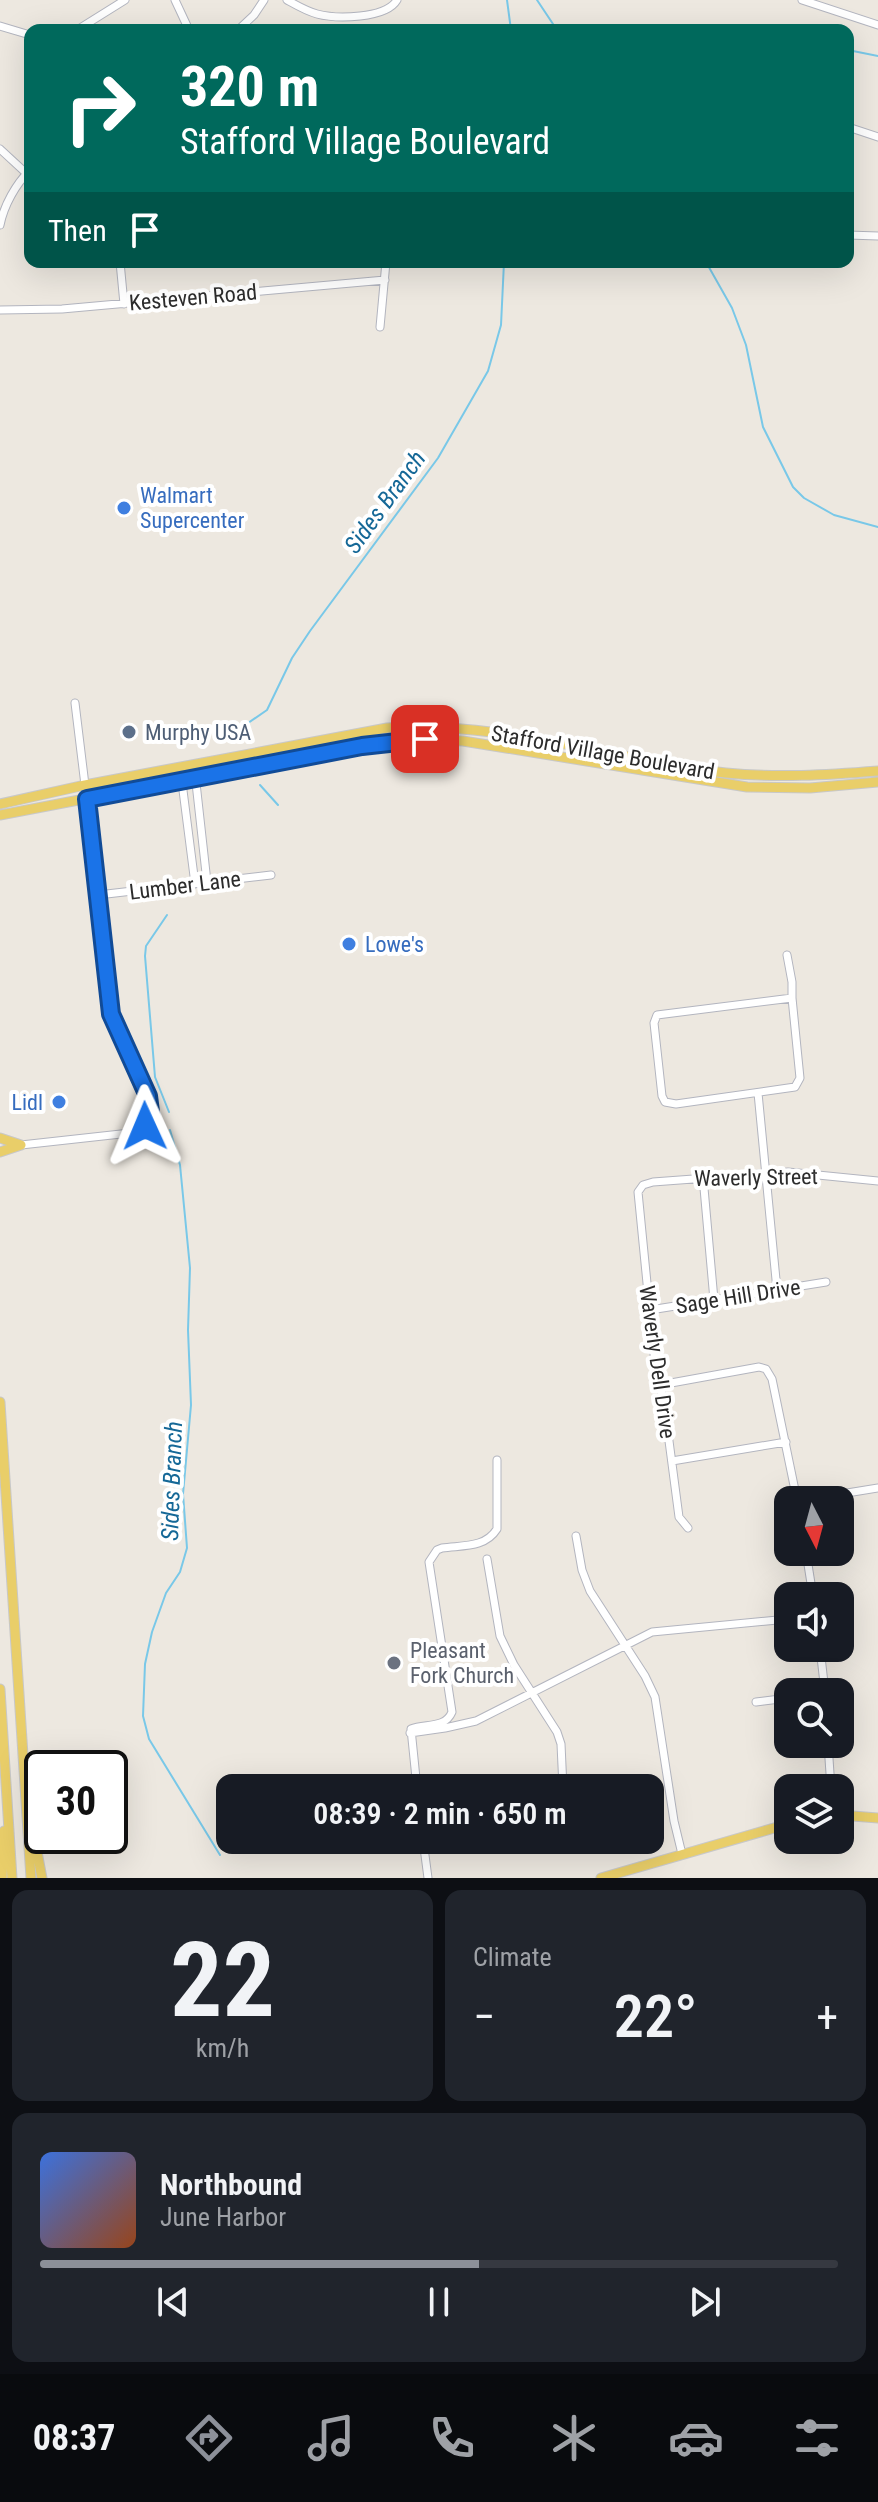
<!DOCTYPE html>
<meta charset="utf-8">
<style>
:root{--surface:#171b24;--page:#20242c;--text:#f1f3f6;--muted:#9ea1a6;--line:#363941;--accent:#8c9099}
body{margin:0;font-family:"Roboto Condensed",sans-serif;background:var(--page);color:var(--text);height:100vh;display:flex;flex-direction:column;font-size:30px;white-space:nowrap}
*{box-sizing:border-box;margin:0}
p{font-size:26px;color:var(--muted)}
.icon{flex:none;width:44px;height:44px;fill:none;stroke:currentColor;stroke-width:2;stroke-linecap:round;stroke-linejoin:round}
.map{position:relative;height:1878px;overflow:hidden}
.drawer{display:flex;flex-direction:column;gap:12px;padding:12px;background:#0d0f14;flex:1}
.drawer>*{flex:none}
.top-card{position:absolute;left:24px;top:24px;width:830px;height:244px;border-radius:16px;box-shadow:0 8px 32px #0002;background:#00695c;color:#fff;overflow:hidden}
.needle{width:52px;rotate:174deg}
.buttons{position:absolute;left:774px;top:1486px;display:grid;gap:16px}
.buttons a{display:grid;place-items:center;width:80px;height:80px;border-radius:16px;background:var(--surface);box-shadow:0 8px 32px #0002;font-size:40px}
.speed{position:absolute;left:24px;top:1750px;display:flex;gap:16px;font-size:40px;font-weight:700;text-align:center}
.speed>*{display:grid;place-content:center;width:104px;height:104px;border-radius:50%;background:var(--surface);box-shadow:0 8px 32px #0002;line-height:1}
.speed .limit{border:4px solid #111;border-radius:12px;background:#fff;color:#111}
.pin{position:absolute;display:grid;place-items:center;width:68px;height:68px;color:#fff;margin:-34px;border-radius:16px;box-shadow:0 4px 12px #0006}
.me{position:absolute;width:88px;margin:-44px;rotate:359deg;stroke-linejoin:round;filter:drop-shadow(0 0 6px #0008)}
.turn{display:flex;align-items:center;gap:28px;height:168px;padding:0 24px;font-size:36px}
.turn .icon{width:104px;height:104px;stroke-width:2.5}
.turn b{display:block;font-size:56px;line-height:68px}
.then{display:flex;align-items:center;height:76px;padding:0 24px;background:#0003;gap:16px;font-size:30px}
.big{font-size:60px;font-weight:600;line-height:1.1}
.drawer .tile{flex:1;display:flex;flex-direction:column;justify-content:center;gap:12px;min-width:0;padding:0 28px;border-radius:16px;background:var(--page)}
.drawer .dial{align-items:center;gap:0}
.dial b{font-size:104px;line-height:1}
.song{display:flex;align-items:center;gap:24px}
.cover{width:96px;height:96px;border-radius:12px;background:linear-gradient(135deg,hsl(220 70% 55%),hsl(20 70% 35%))}
.played{height:8px;border-radius:4px;background:linear-gradient(90deg,var(--accent) 55%,var(--line) 55%)}
.keys{display:flex;justify-content:space-around;direction:ltr}
.heat{display:flex;justify-content:space-between;align-items:center;font-size:44px;direction:ltr}
.drawer .tiles{flex:1;display:grid;gap:12px;grid-template-columns:1fr 1fr}
.tile:last-child{grid-column:span 2}
.trip{position:absolute;left:216px;top:1774px;width:448px;height:80px;border-radius:16px;background:var(--surface);box-shadow:0 8px 32px #0002;font-weight:600;line-height:80px;text-align:center}
.dock{display:flex;height:128px;justify-content:space-around;align-items:center;background:#090b0e;color:var(--muted)}
.dock .icon{width:56px;height:56px}
.dock .active{color:var(--accent)}
.dock b{font-size:36px;color:var(--text)}
.map>svg:first-child{display:block}
.lines{fill:none;stroke-linecap:round;stroke-linejoin:round}
.stream{stroke:#79c8e8;stroke-width:2}
.minor-casing{stroke:#b3b5bf;stroke-width:9}
.major-casing{stroke:#c8c8c8;stroke-width:11}
.minor{stroke:#fff;stroke-width:7}
.major{stroke:#e9ce69;stroke-width:9}
.route-casing{stroke:#114b97;stroke-width:20}
.route{stroke:#1a73e8;stroke-width:14}
.shop-dot{fill:#3f7fe0;stroke:#fff;stroke-width:3}
.service-dot{fill:#5c6f8a;stroke:#fff;stroke-width:3}
.worship-dot{fill:#6b7280;stroke:#fff;stroke-width:3}
.labels{text-anchor:middle;stroke-width:8;stroke-linejoin:round;paint-order:stroke}
.street-label{font-size:22px;fill:#2c2c2c;stroke:#fff}
.shop-label{font-size:22px;fill:#366cbe;stroke:#fff;text-anchor:start}
.service-label{font-size:22px;fill:#4e5e75;stroke:#fff;text-anchor:start}
.worship-label{font-size:22px;fill:#5b616d;stroke:#fff;text-anchor:start}
.water-label{font-size:24px;font-style:italic;fill:#156897;stroke:#fff}
</style>
<div class="map">
<svg width="878" height="1878" viewBox="0 0 878 1878">
<rect width="100%" height="100%" fill="#ede8e0"/>
<g class="lines">
<path class="stream" d="M507,0L511,30
M537,0L557,30
M848,50L878,56
M706,262L732,308L746,345L763,427L793,487L804,498L834,515L878,527
M235,732L267,710L292,658L310,631L438,458L488,371L501,325L504,262
M260,785L278,805
M167,915L146,946L145,956L155,1077L169,1112
M170,1130L180,1165L190,1268L188,1330L191,1405L183,1494L187,1548L180,1572L166,1593L152,1632L145,1664L143,1716L149,1739L220,1855"/>
<defs>
<path id="minor" d="M175,0L189,30
M287,0C296,5 306,11 317,14C336,19 386,19 397,0
M802,0L878,25
M0,26L30,35
M77,30L125,0
M238,30L254,15L264,0
M848,127L878,137
M0,149L26,173
M0,225C4,205 16,184 30,170
M848,235L878,236
M120,262L124,304
M0,310L62,309L385,280
M380,327L386,262
M75,703L85,785
M194,765L207,882
M180,767L195,884
M98,895L271,875
M787,955L792,982V998
M792,998L800,1078L795,1087L676,1104L665,1102L662,1096L654,1023L657,1015Z
M758,1093L777,1290
M21,1145L130,1133L145,1126L151,1120L148,1096L111,1014L87,799
M703,1177L714,1300
M650,1310L826,1282
M660,1385L759,1367L766,1369L772,1379L797,1500
M672,1461L786,1442
M804,1500L878,1488
M688,1528L679,1517L664,1403L655,1364L638,1192L643,1185L653,1182L788,1172L878,1181
M576,1536L582,1570L590,1591L645,1676L655,1697L674,1821L682,1854
M806,1552L813,1596
M487,1559L500,1636L514,1665L557,1732L561,1744L563,1788
M820,1648L825,1692
M756,1702L788,1698
M410,1733L445,1728L476,1721L652,1632L788,1619
M828,1744L831,1788
M417,1788L411,1729C425,1723 445,1729 452,1712L429,1562L437,1550L442,1548C463,1545 485,1548 497,1529V1460
M423,1840L428,1878"/>
<path id="major" d="M0,804L85,785L387,728C502,720 613,760 726,773C776,778 827,775 878,771
M0,815L362,746L425,739L463,741L747,787L810,788L878,782
M0,1138L21,1145
M0,1152L21,1145
M0,1402L31,1878
M0,1689L12,1878
M840,1815L878,1818
M34,1836L42,1878
M2,1878L4,1831
M601,1878L788,1824"/>
</defs>
<use href="#minor" class="minor-casing"/>
<use href="#major" class="major-casing"/>
<use href="#minor" class="minor"/>
<use href="#major" class="major"/>
</g>
<g class="lines">
<defs>
<path id="route" d="M145,1126L151,1120L148,1096L111,1014L87,799L362,746L425,739"/>
</defs>
<use href="#route" class="route-casing"/>
<use href="#route" class="route"/>
</g>
<g class="shop-dot">
<circle cx="124" cy="508" r="8"/>
<circle cx="349" cy="944" r="8"/>
<circle cx="59" cy="1102" r="8"/>
</g>
<circle class="service-dot" cx="129" cy="732" r="8"/>
<circle class="worship-dot" cx="394" cy="1663" r="8"/>
<g class="labels">
<g class="street-label">
<text transform="translate(193 297) rotate(-5)" y="8">Kesteven Road</text>
<text transform="translate(603 752) rotate(10)" y="8">Stafford Village Boulevard</text>
<text transform="translate(185 885) rotate(-7)" y="8">Lumber Lane</text>
<text transform="translate(756 1177) rotate(-1)" y="8">Waverly Street</text>
<text transform="translate(738 1296) rotate(-9)" y="8">Sage Hill Drive</text>
<text transform="translate(658 1362) rotate(82)" y="8">Waverly Dell Drive</text>
</g>
<g class="shop-label">
<text x="140" y="503">Walmart<tspan x="140" dy="25">Supercenter</tspan></text>
<text x="365" y="952">Lowe's</text>
<text x="43" y="1110" text-anchor="end">Lidl</text>
</g>
<g class="service-label">
<text x="145" y="740">Murphy USA</text>
</g>
<g class="worship-label">
<text x="410" y="1658">Pleasant<tspan x="410" dy="25">Fork Church</tspan></text>
</g>
<g class="water-label">
<text transform="translate(385 502) rotate(-54)" y="8">Sides Branch</text>
<text transform="translate(172 1481) rotate(-88)" y="8">Sides Branch</text>
</g>
</g>
</svg>
<div class="buttons">
<a><svg class="needle" viewBox="-14 -14 28 28"><path d="M0-13l5 13h-10z" fill="#e53935"/><path d="M0 13l5-13h-10z" fill="#9ea1a6"/></svg></a>
<a><svg class="icon" aria-label="sound" viewBox="0 0 24 24"><path d="M4 9h4l5-4v14l-5-4H4zM17 9q2 3 0 6"/></svg></a>
<a><svg class="icon" aria-label="search" viewBox="0 0 24 24"><circle cx="10" cy="10" r="6"/><path d="M15 15l6 6"/></svg></a>
<a><svg class="icon" aria-label="layers" viewBox="0 0 24 24"><path d="M12 4l9 5-9 5-9-5zM3 14l9 5 9-5"/></svg></a>
</div>
<div class="speed"><div class="limit">30</div></div>
<div class="pin" style="left:425px;top:739px;background:#d93025"><svg class="icon" aria-label="arrive" viewBox="0 0 24 24"><path d="M6 21V4h12l-3 4 3 4H6"/></svg></div>
<svg class="me" style="left:145px;top:1126px" viewBox="-20 -20 40 40"><path d="M0-17L14 15 0 8-14 15z" fill="#1a73e8" stroke="#fff" stroke-width="4"/></svg>
<div class="trip">08:39 · 2 min · 650 m</div>
<div class="top-card">
<div class="turn"><svg class="icon" aria-label="right" viewBox="0 0 24 24"><path d="M7 20v-9h11M14 6l5 5-5 5"/></svg><div><b>320 m</b>Stafford Village Boulevard</div></div>
<div class="then">Then<svg class="icon" aria-label="arrive" viewBox="0 0 24 24"><path d="M6 21V4h12l-3 4 3 4H6"/></svg></div>
</div>
</div>
<section class="drawer">
<div class="tiles">
<div class="tile dial"><b>22</b><p>km/h</p></div>
<div class="tile"><p>Climate</p>
<div class="heat"><a>−</a><b class="big">22°</b><a>+</a></div>
</div>
<div class="tile">
<div class="song"><i class="cover"></i><div><b>Northbound</b><p>June Harbor</p></div></div>
<div class="played"></div>
<div class="keys"><svg class="icon" aria-label="previous" viewBox="0 0 24 24"><path d="M18 5L8 12l10 7zM5 5v14"/></svg><svg class="icon" aria-label="pause" viewBox="0 0 24 24"><path d="M8 5v14M16 5v14"/></svg><svg class="icon" aria-label="next" viewBox="0 0 24 24"><path d="M6 5l10 7-10 7zM19 5v14"/></svg></div>
</div>
</div>
</section>
<nav class="dock">
<b>08:37</b>
<svg class="icon active" aria-label="directions" viewBox="0 0 24 24"><path d="M12 3l9 9-9 9-9-9zM9 14v-3h6M13 9l2 2-2 2"/></svg>
<svg class="icon" aria-label="music" viewBox="0 0 24 24"><path d="M9 18V5l10-2v13"/><circle cx="6" cy="18" r="3"/><circle cx="16" cy="16" r="3"/></svg>
<svg class="icon" aria-label="phone" viewBox="0 0 24 24"><path d="M5 4h4l2 5-3 2q2 4 5 5l2-3 5 2v4C11 20 4 13 5 4z"/></svg>
<svg class="icon" aria-label="climate" viewBox="0 0 24 24"><path d="M12 3v18M4 7l16 10M4 17L20 7"/></svg>
<svg class="icon" aria-label="car" viewBox="0 0 24 24"><path d="M5 17H2v-5l4-1 3-4h7l3 4 3 1v5h-3M9 17h6M6 11h13"/><circle cx="7" cy="17" r="2"/><circle cx="17" cy="17" r="2"/></svg>
<svg class="icon" aria-label="filters" viewBox="0 0 24 24"><path d="M4 7h16M4 17h16"/><circle cx="9" cy="7" r="2"/><circle cx="15" cy="17" r="2"/></svg>
</nav>
